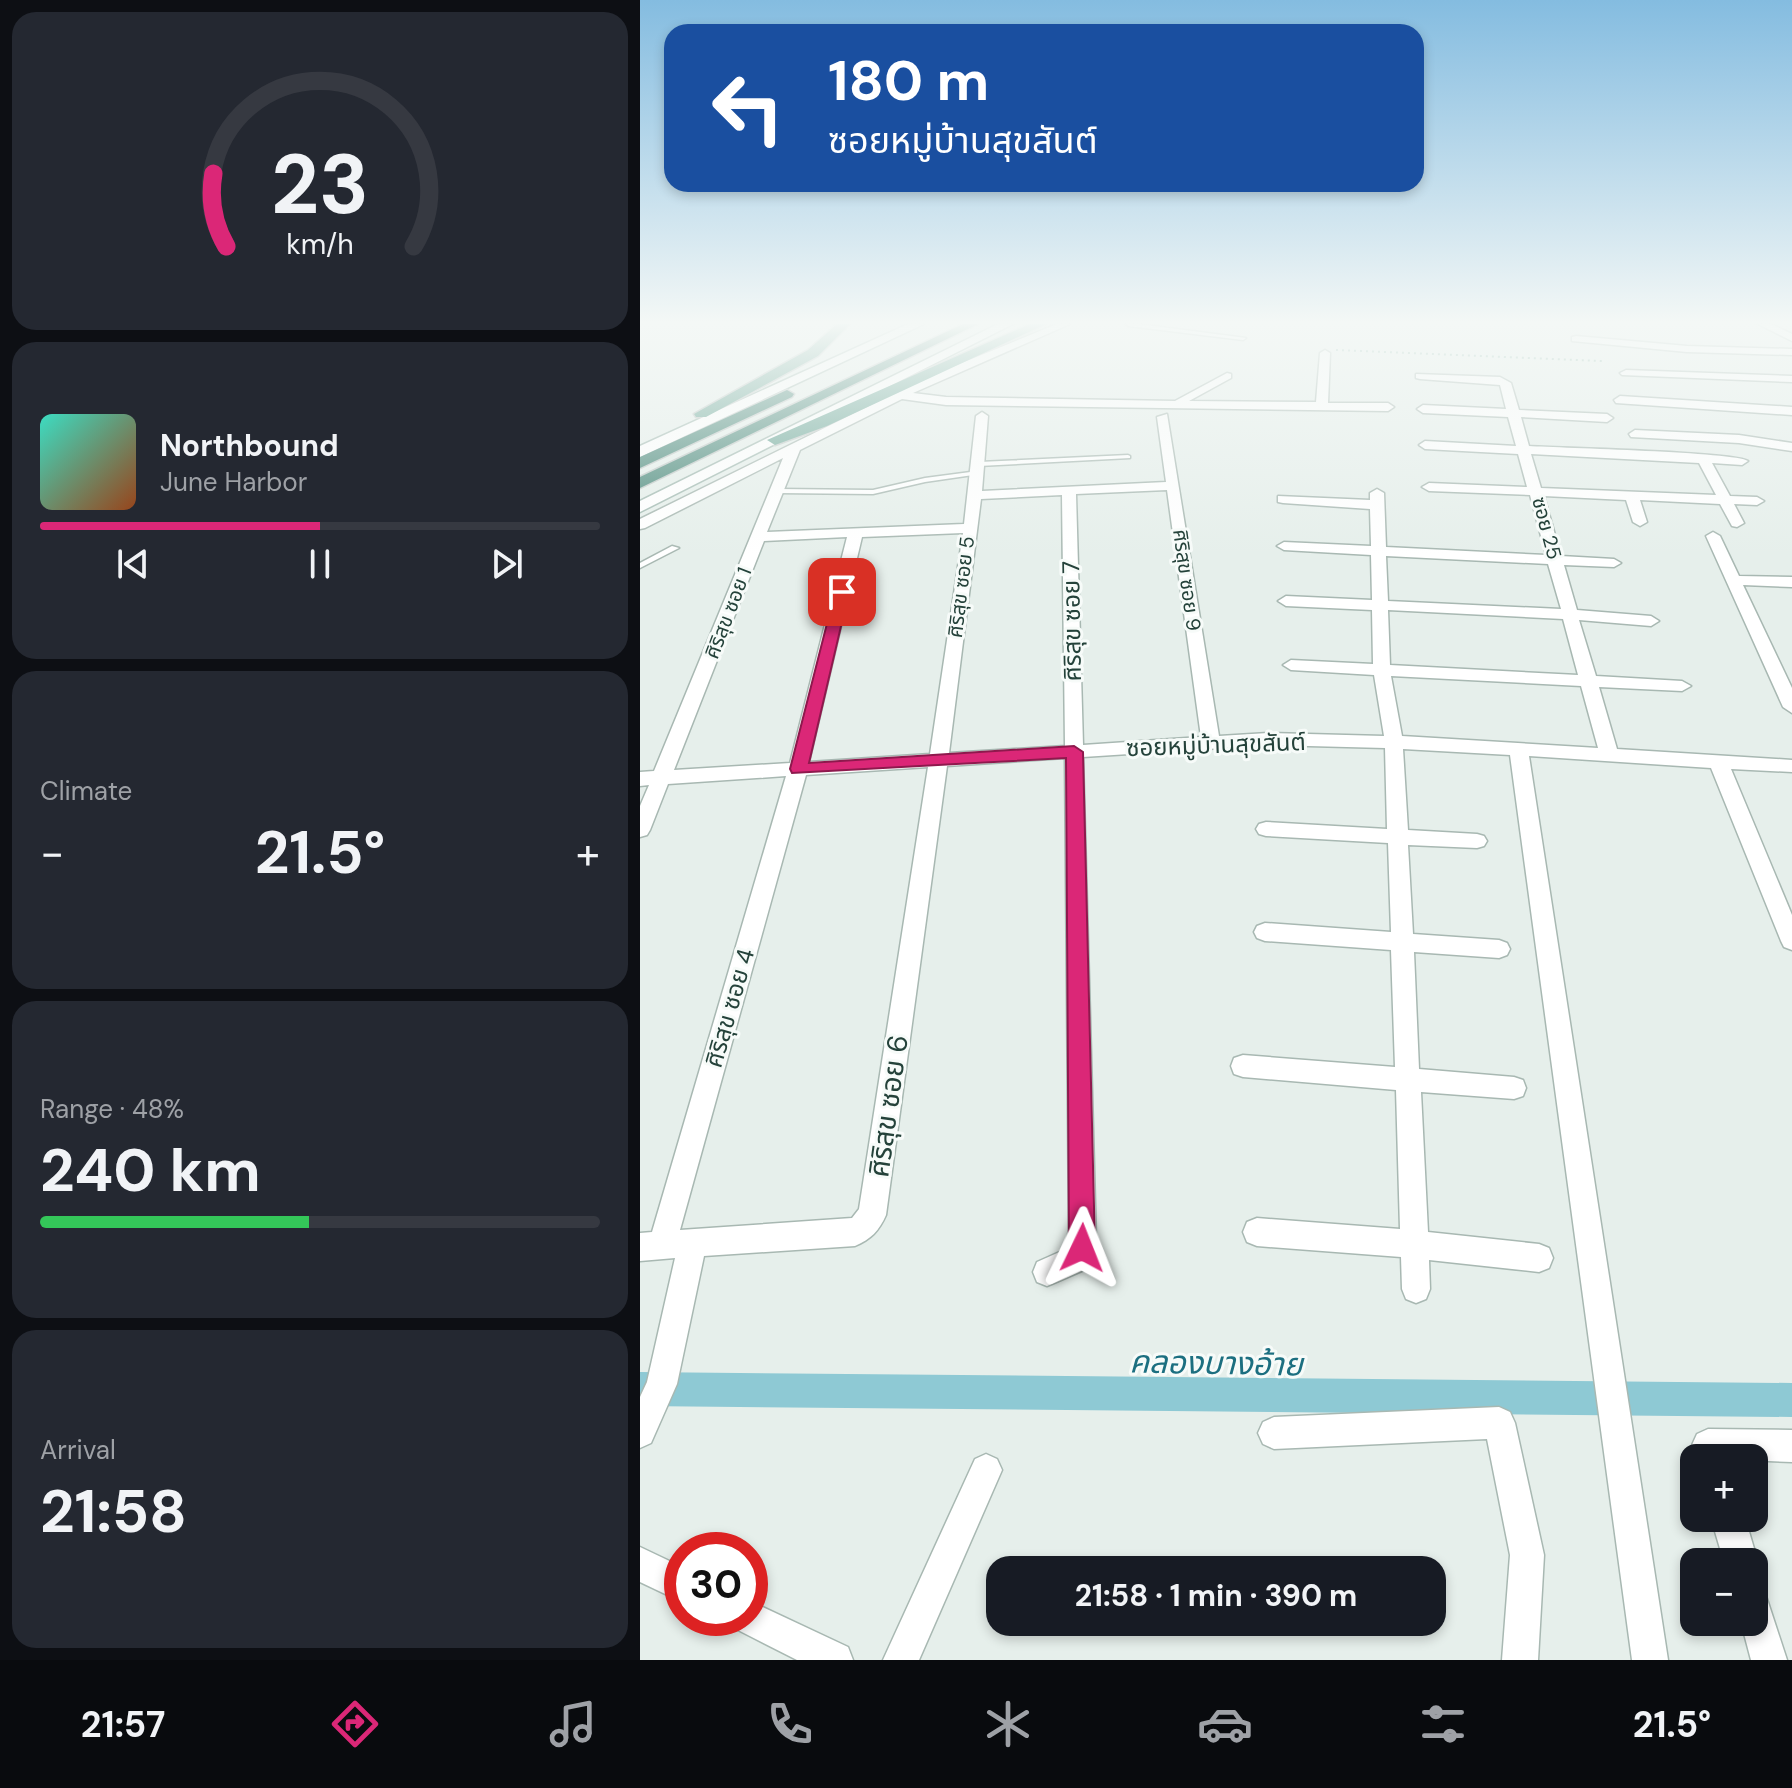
<!DOCTYPE html>
<meta charset="utf-8">
<style>
:root{--surface:#171b24;--page:#242831;--text:#f1f3f6;--muted:#9ea1a6;--line:#363941;--accent:#db2777}
body{margin:0;font-family:"DM Sans","Noto Sans Thai",sans-serif;background:var(--page);color:var(--text);height:100vh;display:flex;flex-direction:column;font-size:30px;white-space:nowrap}
*{box-sizing:border-box;margin:0}
p{font-size:26px;color:var(--muted)}
.icon{flex:none;width:44px;height:44px;fill:none;stroke:currentColor;stroke-width:2;stroke-linecap:round;stroke-linejoin:round}
.map{position:relative;flex:1;overflow:hidden}
.panel{display:flex;flex-direction:column;gap:12px;padding:12px;background:#0d0f14;width:640px}
.panel>*{flex:none}
.hud{position:absolute;left:24px;top:24px;width:760px;height:168px;border-radius:24px;box-shadow:0 4px 12px #0003;background:#1a4fa0;color:#fff;overflow:hidden}
.buttons{position:absolute;left:1040px;top:1444px;display:grid;gap:16px}
.buttons a{display:grid;place-items:center;width:88px;height:88px;border-radius:16px;background:var(--surface);box-shadow:0 4px 12px #0003;font-size:40px}
.speed{position:absolute;left:24px;top:1532px;display:flex;gap:16px;font-size:40px;font-weight:700;text-align:center}
.speed>*{display:grid;place-content:center;width:104px;height:104px;border-radius:50%;background:var(--surface);box-shadow:0 4px 12px #0003;line-height:1}
.speed .limit{border:12px solid #d22;background:#fff;color:#111}
.pin{position:absolute;display:grid;place-items:center;width:68px;height:68px;color:#fff;margin:-34px;border-radius:16px;box-shadow:0 4px 12px #0006}
.me{position:absolute;width:88px;margin:-44px;rotate:2deg;stroke-linejoin:round;filter:drop-shadow(0 0 6px #0008)}
.turn{display:flex;align-items:center;gap:28px;height:168px;padding:0 32px;font-size:36px}
.turn .icon{width:104px;height:104px;stroke-width:2.5}
.turn b{display:block;font-size:56px;line-height:68px}
.big{font-size:60px;font-weight:700;line-height:1.1}
.panel .widget{flex:1;display:flex;flex-direction:column;justify-content:center;gap:12px;min-width:0;padding:0 28px;border-radius:24px;background:var(--page)}
.panel .dial{align-items:center;gap:0}
.dial svg{height:208px;overflow:visible;fill:none;stroke:var(--line);stroke-width:7;stroke-linecap:round;text-anchor:middle}
.dial text{fill:var(--text);stroke:none}
.song{display:flex;align-items:center;gap:24px}
.cover{width:96px;height:96px;border-radius:12px;background:linear-gradient(135deg,hsl(170 70% 55%),hsl(20 70% 35%))}
.played{height:8px;border-radius:4px;background:linear-gradient(90deg,var(--accent) 50%,var(--line) 50%)}
.keys{display:flex;justify-content:space-around;direction:ltr}
.heat{display:flex;justify-content:space-between;align-items:center;font-size:44px;direction:ltr}
.charge{height:12px;border-radius:6px;background:linear-gradient(90deg,#34c759 48%,var(--line) 0)}
.trip{position:absolute;left:346px;top:1556px;width:460px;height:80px;border-radius:24px;background:var(--surface);box-shadow:0 4px 12px #0003;font-weight:700;line-height:80px;text-align:center}
.tabs{display:flex;height:128px;justify-content:space-around;align-items:center;background:#090b0e;color:var(--muted)}
.tabs .icon{width:56px;height:56px}
.tabs .selected{color:var(--accent)}
.tabs b{font-size:36px;color:var(--text)}
main{display:flex;flex:1;min-height:0}
.map>svg:first-child{display:block}
.lines{fill:none;stroke-linecap:round;stroke-linejoin:round}
.canal{fill:#8ec9d4;fill-rule:evenodd}
.service-casing{stroke:#a8b8b2;stroke-width:3}
.minor-casing{stroke:#a8b8b2;stroke-width:3}
.secondary-casing{stroke:#a4bbb3;stroke-width:3}
.primary-casing{stroke:#c2cac8;stroke-width:3}
.trunk-casing{stroke:#c2cac8;stroke-width:3}
.path{stroke:#86b3a5;stroke-width:2;stroke-dasharray:2 4;stroke-linecap:butt}
.service{fill:#fff;fill-rule:evenodd}
.minor{fill:#fff;fill-rule:evenodd}
.secondary{fill:#fff;fill-rule:evenodd}
.primary{fill:#6aa596;fill-rule:evenodd}
.trunk{fill:#4c8a7c;fill-rule:evenodd}
.route{fill:#db2777;stroke:#8e194d;stroke-width:2}
.labels{text-anchor:middle;stroke-width:6;stroke-linejoin:round;paint-order:stroke}
.far-street-label{font-size:20px;fill:#24423a;stroke:#f7fbf9}
.street-label{font-size:24px;fill:#24423a;stroke:#f7fbf9}
.near-street-label{font-size:28px;fill:#24423a;stroke:#f7fbf9}
.near-water-label{font-size:32px;font-style:italic;fill:#1c6f80;stroke:#f7fbf9}
</style>
<main>
<section class="panel">
<div class="widget dial"><svg viewBox="0 0 100 80">
<path d="M14 69A42 42 0 1 1 86 69"/>
<path d="M14 69A42 42 0 0 1 9 41" stroke="#db2777"/>
<text x="50" y="56" font-size="32" font-weight="700">23</text>
<text x="50" y="72" font-size="11">km/h</text>
</svg></div>
<div class="widget">
<div class="song"><i class="cover"></i><div><b>Northbound</b><p>June Harbor</p></div></div>
<div class="played"></div>
<div class="keys"><svg class="icon" aria-label="previous" viewBox="0 0 24 24"><path d="M18 5L8 12l10 7zM5 5v14"/></svg><svg class="icon" aria-label="pause" viewBox="0 0 24 24"><path d="M8 5v14M16 5v14"/></svg><svg class="icon" aria-label="next" viewBox="0 0 24 24"><path d="M6 5l10 7-10 7zM19 5v14"/></svg></div>
</div>
<div class="widget"><p>Climate</p>
<div class="heat"><a>−</a><b class="big">21.5°</b><a>+</a></div>
</div>
<div class="widget"><p>Range · 48%</p><b class="big">240 km</b><div class="charge"></div></div>
<div class="widget"><p>Arrival</p><b class="big">21:58</b></div>
</section>
<div class="map">
<svg width="1152" height="1660" viewBox="0 0 1152 1660">
<rect width="100%" height="100%" fill="#e6efeb"/>
<g class="lines">
<path class="canal" d="M0,1372L1152,1383V1417L0,1406Z"/>
<defs>
<path id="service" d="M486,324H498L606,338L603,340L488,326Z
M488,455L490,456V458L339,466L336,464L339,462Z
M338,471L341,473L340,474L285,482L233,494L138,493L135,491L138,489L233,490L285,478Z
M32,546L39,548L0,568V563Z"/>
<path id="minor" d="M417,324H430L273,393L306,397L535,401L587,373L591,374V378L549,401L676,402L680,353L685,350L690,353L688,403H748L754,407L748,411L306,405L262,399L160,450L127,532L324,524L336,416L342,412L348,416L342,491L526,482L517,417L527,414L579,736L628,733L744,736L734,675L651,670L643,665L651,660L733,664L732,610L646,606L638,601L646,596L732,600L731,555L644,550L637,546L644,542L731,546L730,509L643,503L638,502V496L730,500V493L737,489L744,493L746,547L906,555L890,495L789,491L782,487L789,483L887,487L878,454L785,449L779,445L785,441L876,446L868,417L783,413L777,409L783,405L866,409L860,385L780,379L776,378V374L860,377L871,383L879,410L967,414L973,418L967,422L881,417L889,446C920,448 1096,452 1108,461L1102,465L1072,463L1090,496L1117,497L1124,501L1117,505L1094,504L1104,523L1097,527L1092,526L1080,504L1000,500L1007,522L1000,526L993,522L986,500L904,496L921,556L974,559L981,563L974,567L924,565L937,610L1011,616L1019,621L1011,626L939,620L956,676L1042,681L1051,686L1042,691L959,687L977,749L1152,760V772L1091,769L1152,915V950L1144,947L1141,941L1071,768L889,756L1028,1660H992L870,755L763,749L768,830L837,834L844,836L847,841L844,846L837,848L768,845L773,934L859,940L867,943L870,949L867,955L859,958L774,952L779,1069L874,1077L883,1080L886,1088L883,1096L874,1099L781,1092L788,1232L899,1244L909,1248L913,1258L909,1268L899,1272L789,1260L790,1289L786,1299L776,1303L766,1299L762,1289L761,1257L617,1246L607,1242L603,1232L607,1222L617,1218L760,1229L756,1090L603,1077L594,1074L591,1066L594,1058L603,1055L755,1067L751,950L625,941L617,938L614,932L617,926L625,923L751,932L748,843L626,836L619,834L616,829L619,824L626,822L747,829L745,748L628,745L443,757L456,1240L444,1270L407,1286L397,1282L393,1272L397,1262L424,1250L429,1230L425,758L307,766L246,1215C239,1231 231,1239 215,1246L64,1256L37,1384L11,1443L0,1448V1397L7,1382L35,1258L0,1261V1233L12,1232L146,776L28,784L10,830L7,835L0,837V806L9,785L0,786V772L14,771L143,458L5,528L0,529V519L290,376ZM891,454L1059,463L1076,495L901,488ZM527,490L561,737L443,745L436,494ZM422,495L425,746L309,753L341,499ZM323,533L290,754L169,762L222,537ZM207,537L150,763L34,770L124,541ZM746,556L908,564L921,609L748,601ZM748,610L923,619L938,675L750,665ZM751,676L941,686L958,748L762,736ZM288,767L219,1209L212,1218L40,1230L166,775Z
M1118,324H1131L1152,334V341Z
M936,336L1047,346L1152,349V355L1047,352L932,341V337Z
M986,370L1152,376V382L982,375L980,373Z
M980,396L1152,407V415L976,403L974,400Z
M995,430L1099,435L1152,443V451L1099,443L991,437L989,434Z
M1073,532L1080,536L1099,576L1152,577V587L1103,585L1152,688V713L1143,707L1066,536Z
M859,1407L870,1412L875,1423L904,1555L898,1660H862L870,1555L847,1439L634,1449L623,1444L618,1433L623,1422L634,1417Z
M1068,1429L1152,1430V1462L1055,1458L1052,1445L1057,1434Z
M346,1454L357,1459L362,1470L279,1660H243L335,1459Z
M1071,1518H1105L1118,1562L1114,1572V1562H1084Z
M0,1547L42,1567V1602L0,1582Z
M1114,1591L1126,1596L1147,1660H1111L1101,1622H1114Z
M110,1601L208,1647L213,1660H157L98,1630L93,1618H110Z"/>
<path id="secondary" d="M268,324H284L0,457V446Z
M358,324H373L0,512V501Z"/>
<path id="primary" d="M197,324H210L178,356L66,417H56L54,414L168,350Z
M390,324H406L187,426L135,445L127,440Z"/>
<path id="trunk" d="M323,324H338L0,488V477Z
M147,390L154,394L152,397L0,468V457Z"/>
</defs>
<use href="#service" class="service-casing"/>
<use href="#minor" class="minor-casing"/>
<use href="#secondary" class="secondary-casing"/>
<use href="#primary" class="primary-casing"/>
<use href="#trunk" class="trunk-casing"/>
<path class="path" d="M696,350L962,361"/>
<use href="#service" class="service"/>
<use href="#minor" class="minor"/>
<use href="#secondary" class="secondary"/>
<use href="#primary" class="primary"/>
<use href="#trunk" class="trunk"/>
</g>
<linearGradient id="sky" x2="0" y2="1"><stop stop-color="#84bce0"/><stop offset="0.58" stop-color="#f4f8f6"/><stop offset="1" stop-color="#f4f8f6" stop-opacity="0"/></linearGradient>
<rect width="1152" height="556" fill="url(#sky)"/>
<path class="route" d="M202,587L209,592L169,763L434,746L443,752L455,1248L451,1257L442,1261L433,1257L429,1248L426,758L152,773L150,769L195,592Z"/>
<g class="labels">
<g class="far-street-label">
<text transform="translate(907 528) rotate(75)" y="7">ซอย 25</text>
<text transform="translate(547 580) rotate(82)" y="7">ศิริสุข ซอย 9</text>
<text transform="translate(321 587) rotate(-83)" y="7">ศิริสุข ซอย 5</text>
<text transform="translate(88 613) rotate(-69)" y="7">ศิริสุข ซอย 1</text>
</g>
<g class="street-label">
<text transform="translate(432 621) rotate(-91)" y="8">ศิริสุข ซอย 7</text>
<text transform="translate(576 745) rotate(-2)" y="8">ซอยหมู่บ้านสุขสันต์</text>
<text transform="translate(90 1008) rotate(-74)" y="8">ศิริสุข ซอย 4</text>
</g>
<g class="near-street-label">
<text transform="translate(248 1106) rotate(-82)" y="10">ศิริสุข ซอย 6</text>
</g>
<g class="near-water-label">
<text transform="translate(576 1363) rotate(1)" y="11">คลองบางอ้าย</text>
</g>
</g>
</svg>
<div class="buttons">
<a>+</a>
<a>−</a>
</div>
<div class="speed"><div class="limit">30</div></div>
<div class="pin" style="left:202px;top:592px;background:#d93025"><svg class="icon" aria-label="arrive" viewBox="0 0 24 24"><path d="M6 21V4h12l-3 4 3 4H6"/></svg></div>
<svg class="me" style="left:442px;top:1248px" viewBox="-20 -20 40 40"><path d="M0-17L14 15 0 8-14 15z" fill="#db2777" stroke="#fff" stroke-width="4"/></svg>
<div class="trip">21:58 · 1 min · 390 m</div>
<div class="hud">
<div class="turn"><svg class="icon" aria-label="left" viewBox="0 0 24 24"><path d="M17 20v-9H6M10 6l-5 5 5 5"/></svg><div><b>180 m</b>ซอยหมู่บ้านสุขสันต์</div></div>
</div>
</div>
</main>
<nav class="tabs">
<b>21:57</b>
<svg class="icon selected" aria-label="directions" viewBox="0 0 24 24"><path d="M12 3l9 9-9 9-9-9zM9 14v-3h6M13 9l2 2-2 2"/></svg>
<svg class="icon" aria-label="music" viewBox="0 0 24 24"><path d="M9 18V5l10-2v13"/><circle cx="6" cy="18" r="3"/><circle cx="16" cy="16" r="3"/></svg>
<svg class="icon" aria-label="phone" viewBox="0 0 24 24"><path d="M5 4h4l2 5-3 2q2 4 5 5l2-3 5 2v4C11 20 4 13 5 4z"/></svg>
<svg class="icon" aria-label="climate" viewBox="0 0 24 24"><path d="M12 3v18M4 7l16 10M4 17L20 7"/></svg>
<svg class="icon" aria-label="car" viewBox="0 0 24 24"><path d="M5 17H2v-5l4-1 3-4h7l3 4 3 1v5h-3M9 17h6M6 11h13"/><circle cx="7" cy="17" r="2"/><circle cx="17" cy="17" r="2"/></svg>
<svg class="icon" aria-label="filters" viewBox="0 0 24 24"><path d="M4 7h16M4 17h16"/><circle cx="9" cy="7" r="2"/><circle cx="15" cy="17" r="2"/></svg>
<b>21.5°</b>
</nav>
